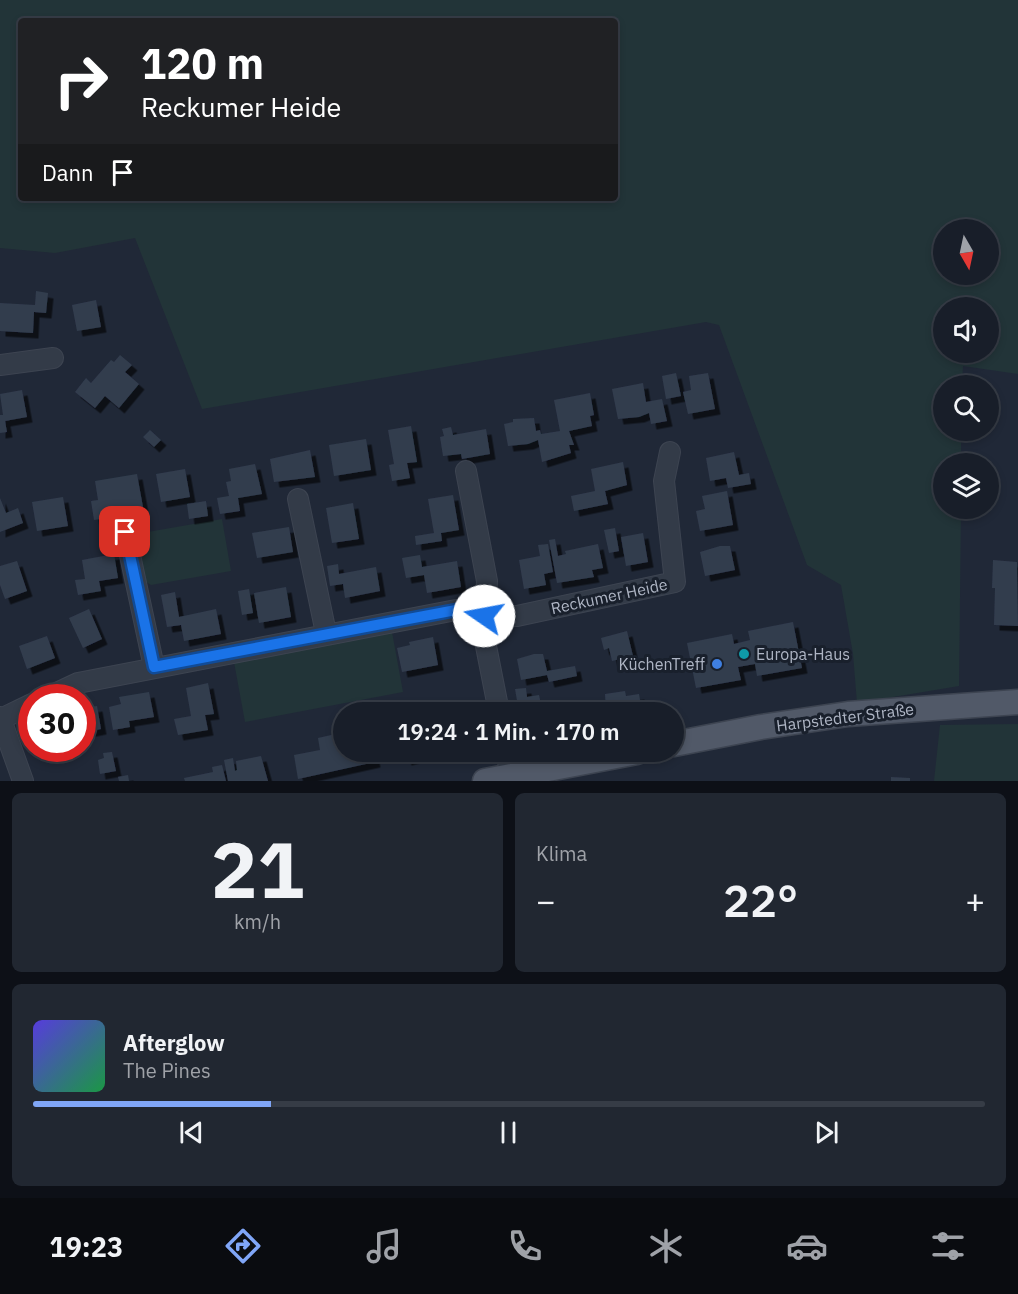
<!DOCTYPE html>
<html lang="de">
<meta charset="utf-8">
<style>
:root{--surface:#181e29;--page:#212731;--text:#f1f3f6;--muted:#9fa2a8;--line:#363c46;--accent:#80a6f7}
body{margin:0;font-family:"IBM Plex Sans",sans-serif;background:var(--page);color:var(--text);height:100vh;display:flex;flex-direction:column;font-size:22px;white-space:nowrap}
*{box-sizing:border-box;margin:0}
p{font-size:20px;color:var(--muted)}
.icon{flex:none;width:33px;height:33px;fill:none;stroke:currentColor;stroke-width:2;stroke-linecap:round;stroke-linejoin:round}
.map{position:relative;height:781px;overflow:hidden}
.sheet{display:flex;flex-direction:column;gap:12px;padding:12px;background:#0d1017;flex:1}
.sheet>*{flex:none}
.top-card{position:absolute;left:18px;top:18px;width:600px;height:183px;border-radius:6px;box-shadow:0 3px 9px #0003,0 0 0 2px var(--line);background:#202124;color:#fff;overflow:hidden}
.needle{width:39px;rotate:171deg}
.buttons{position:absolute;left:933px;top:219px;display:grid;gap:12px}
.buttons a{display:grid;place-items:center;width:66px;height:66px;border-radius:50%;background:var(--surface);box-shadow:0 3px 9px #0003,0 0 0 2px var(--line);font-size:30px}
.speed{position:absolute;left:18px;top:684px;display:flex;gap:12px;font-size:30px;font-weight:700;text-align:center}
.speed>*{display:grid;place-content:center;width:78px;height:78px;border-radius:50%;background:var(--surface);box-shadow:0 3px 9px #0003,0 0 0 2px var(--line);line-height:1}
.speed .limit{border:9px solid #d22;background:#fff;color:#111}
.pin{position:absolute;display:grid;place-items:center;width:51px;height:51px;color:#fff;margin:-26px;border-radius:12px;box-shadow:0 3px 9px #0006}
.me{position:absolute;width:66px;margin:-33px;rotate:282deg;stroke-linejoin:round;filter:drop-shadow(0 0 4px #0008)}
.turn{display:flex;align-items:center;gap:21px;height:126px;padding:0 24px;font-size:27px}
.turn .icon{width:78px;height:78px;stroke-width:2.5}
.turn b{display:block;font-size:42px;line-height:51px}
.then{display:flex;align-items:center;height:57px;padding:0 24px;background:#0003;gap:12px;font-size:22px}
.big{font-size:45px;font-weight:600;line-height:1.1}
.sheet .tile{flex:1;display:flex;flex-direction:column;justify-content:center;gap:9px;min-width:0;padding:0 21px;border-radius:9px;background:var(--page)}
.sheet .dial{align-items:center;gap:0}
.dial b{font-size:78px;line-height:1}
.song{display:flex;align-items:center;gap:18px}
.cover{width:72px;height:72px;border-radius:9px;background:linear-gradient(135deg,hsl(250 70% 55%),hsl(140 70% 35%))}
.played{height:6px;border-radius:3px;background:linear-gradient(90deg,var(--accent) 25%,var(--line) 25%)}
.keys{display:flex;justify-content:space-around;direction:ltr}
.heat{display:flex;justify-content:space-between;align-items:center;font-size:33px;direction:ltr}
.sheet .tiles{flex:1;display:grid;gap:12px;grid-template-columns:1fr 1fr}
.tile:last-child{grid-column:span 2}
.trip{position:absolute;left:333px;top:702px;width:351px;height:60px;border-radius:30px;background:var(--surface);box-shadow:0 3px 9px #0003,0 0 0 2px var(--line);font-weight:600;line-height:60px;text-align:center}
.tab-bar{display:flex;height:96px;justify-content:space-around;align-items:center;background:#0a0c10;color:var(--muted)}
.tab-bar .icon{width:42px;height:42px}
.tab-bar .selected{color:var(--accent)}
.tab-bar b{font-size:27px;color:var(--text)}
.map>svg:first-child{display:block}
.green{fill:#223438;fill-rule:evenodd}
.building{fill:#323c4e;filter:url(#shadow)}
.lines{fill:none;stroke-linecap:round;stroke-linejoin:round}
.minor-casing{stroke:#3d4451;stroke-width:22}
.major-casing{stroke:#3d4451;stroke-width:27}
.minor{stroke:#333b48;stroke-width:20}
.major{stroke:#515968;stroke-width:24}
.route-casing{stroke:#114b97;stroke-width:15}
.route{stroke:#1a73e8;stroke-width:10}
.culture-dot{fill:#0f9aa8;stroke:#19202c;stroke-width:2}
.shop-dot{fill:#3f7fe0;stroke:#19202c;stroke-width:2}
.labels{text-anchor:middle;stroke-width:6;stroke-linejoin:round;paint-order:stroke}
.street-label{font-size:16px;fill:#aeb5c4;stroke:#19202c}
.poi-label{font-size:16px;fill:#aeb5c4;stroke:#19202c;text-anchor:start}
</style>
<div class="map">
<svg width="1018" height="781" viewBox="0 0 1018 781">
<defs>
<filter id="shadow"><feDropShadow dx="5.5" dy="5.5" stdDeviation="0" flood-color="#0009"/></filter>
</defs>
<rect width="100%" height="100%" fill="#202837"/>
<path class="green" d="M0,0H1018V374L963,366L962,385L944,386V430L961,431V463L944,464V508L961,509L959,686L857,703L853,654L841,585L807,565L719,325L706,322L202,409L135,238L55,253L0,248ZM21,21H615V198H21ZM944,230H988V274H944ZM944,308H988V352H944Z
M222,519L231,571L151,585L143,580L136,540L142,533Z
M392,632L403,692L245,722L234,662Z
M1018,724V781H934L940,725Z"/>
<path class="building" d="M36,291L48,293L46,313L34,312L33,333L0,331V303L35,305Z
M96,300L101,327L77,331L72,305Z
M120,355L132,365L125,372L139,384L119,408L105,396L95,408L75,392L86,378L91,383L111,360L114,362Z
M676,373L681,396L666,399L662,376Z
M708,373L715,409L688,414L683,392L691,390L689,376Z
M643,383L646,402L662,399L667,421L651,424L649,413L639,417L618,419L612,389Z
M22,390L27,417L5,421L7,432L0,433V415H3L0,394Z
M590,393L594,415L590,416L592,426L569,431L574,445H569L571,453L542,462L538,440L528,444L508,446L504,424L513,422V419L534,418L536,431L540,430L541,434L560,431L554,400Z
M411,426L417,462L407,463L410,478L392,481L389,465L394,464L388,430Z
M451,427L453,435L486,429L490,454L462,459L461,454L443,456L440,437L444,436L442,429Z
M150,430L161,440L154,447L143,437Z
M366,439L371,470L334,476L329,445Z
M310,450L315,477L274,482L270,459Z
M734,452L739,475L749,473L751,484L728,488L726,478L710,481L706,458Z
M623,462L627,485L605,491L608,504L574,511L571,496L595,491L591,469Z
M255,464L262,494L238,498L240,511L220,514L217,498L229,496L226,482L231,481L229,469Z
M185,469L190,497L161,502L156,474Z
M137,474L143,507L106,514L107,518L94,520L91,501L98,500L95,481Z
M727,491L733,525L700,531L696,511L705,509L702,496Z
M453,495L459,530L441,533L442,541L416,545L415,536L434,533L428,499Z
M63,497L68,526L37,531L32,502Z
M0,498L6,513L18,508L23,523L0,532Z
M206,501L208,516L189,519L187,504Z
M353,503L359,539L332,543L326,508Z
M289,527L293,552L257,558L252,533Z
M615,528L619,551L609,553L604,530Z
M643,533L648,562L626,566L621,537Z
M555,539L558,556L566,554L565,551L598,544L603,568L592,570L594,577L557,583L549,540Z
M548,544L553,572L544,574L546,585L524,589L519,560L540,556L538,545Z
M720,546H730L735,570L705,576L700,552Z
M114,554L118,578L99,581L101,591L78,595L75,580L85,579L82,560Z
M420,555L422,567L457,561L461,587L427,593L424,575L406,578L402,558Z
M993,560L1017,562L1018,626L994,625L995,588H992Z
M17,561L27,591L5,599L0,585V566Z
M338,564L339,574L376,567L380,591L345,598L343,584L330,586L327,566Z
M286,587L291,617L259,623L254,593Z
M249,589L253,613L242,615L238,591Z
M175,592L179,617L216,609L221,634L184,641L181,625L167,627L161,595Z
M89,609L102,639L83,648L69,618Z
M793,622L802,668L757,676L755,664L738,667L741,680L696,688L687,643L732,634L734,644L750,640L748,631Z
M627,631L633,656L612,661L609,648L604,650L601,638Z
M47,636L55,658L27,669L19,646Z
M433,637L438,665L402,672L397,648L410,645L409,642Z
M534,654H543L547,671L575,666L577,676L549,682L547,675L521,680L517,659Z
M208,683L214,714L205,715L208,730L178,735L174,719L191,716L186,688Z
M526,688L527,697L539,695L541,704L560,703L562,712H519L515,689Z
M625,691L626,696L639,694L642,712H606L605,694Z
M149,692L154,717L129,721L130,727L113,730L109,707L121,704L119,697Z
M97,706L101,729L86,732L82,709Z
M340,733L344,752H373L375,762L298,779L294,755L320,750L318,738Z
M112,752L116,771L100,774L98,760L104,758L103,753Z
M404,752H435V753L406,760Z
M261,756L268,781H228L224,760L233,758L235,771L237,770L236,761Z
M222,765L226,781H185L184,778L213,772L212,767Z
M128,775L129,781H119L118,777Z
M891,777L910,778V781H891Z"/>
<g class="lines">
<defs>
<path id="minor" d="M0,365L53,358
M466,471L487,581L484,636L499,712
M298,499L326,633
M125,532L154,667
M46,698L78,683L456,610L484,616H517L675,582L664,481L670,452
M0,717L23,781
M1,719L32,704
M506,752L512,781"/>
<path id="major" d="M674,744L761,727L848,714L1018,702
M485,781L637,752"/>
</defs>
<use href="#minor" class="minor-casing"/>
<use href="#major" class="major-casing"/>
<use href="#minor" class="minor"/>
<use href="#major" class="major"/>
</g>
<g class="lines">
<defs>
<path id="route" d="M125,532L154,667L456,610L484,616"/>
</defs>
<use href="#route" class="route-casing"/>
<use href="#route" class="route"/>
</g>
<circle class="culture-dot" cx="744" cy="654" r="6"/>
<circle class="shop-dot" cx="717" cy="664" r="6"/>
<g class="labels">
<g class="street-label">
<text transform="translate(609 596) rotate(-12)" y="6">Reckumer Heide</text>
<text transform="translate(845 717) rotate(-7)" y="6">Harpstedter Straße</text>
</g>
<g class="poi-label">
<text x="756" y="660">Europa-Haus</text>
<text x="705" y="670" text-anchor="end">KüchenTreff</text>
</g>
</g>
</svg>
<div class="buttons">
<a><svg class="needle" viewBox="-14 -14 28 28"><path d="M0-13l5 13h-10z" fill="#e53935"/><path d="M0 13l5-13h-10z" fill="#9fa2a8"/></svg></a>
<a><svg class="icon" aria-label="sound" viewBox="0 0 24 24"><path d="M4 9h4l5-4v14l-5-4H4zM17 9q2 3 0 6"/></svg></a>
<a><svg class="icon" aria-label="search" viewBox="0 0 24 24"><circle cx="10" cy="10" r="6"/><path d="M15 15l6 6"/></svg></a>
<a><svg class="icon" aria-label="layers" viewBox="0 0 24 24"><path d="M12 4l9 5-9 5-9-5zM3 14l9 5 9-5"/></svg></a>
</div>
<div class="speed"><div class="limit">30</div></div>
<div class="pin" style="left:125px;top:532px;background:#d93025"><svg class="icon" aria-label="arrive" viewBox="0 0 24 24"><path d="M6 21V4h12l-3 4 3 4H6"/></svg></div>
<svg class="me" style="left:484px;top:616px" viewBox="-20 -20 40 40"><circle r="19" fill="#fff"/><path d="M0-13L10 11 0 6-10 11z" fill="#1a73e8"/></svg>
<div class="trip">19:24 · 1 Min. · 170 m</div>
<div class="top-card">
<div class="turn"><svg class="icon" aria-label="right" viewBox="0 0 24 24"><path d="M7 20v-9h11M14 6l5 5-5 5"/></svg><div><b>120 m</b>Reckumer Heide</div></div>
<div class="then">Dann<svg class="icon" aria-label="arrive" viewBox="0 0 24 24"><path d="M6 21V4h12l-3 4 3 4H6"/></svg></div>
</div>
</div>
<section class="sheet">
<div class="tiles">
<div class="tile dial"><b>21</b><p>km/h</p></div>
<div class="tile"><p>Klima</p>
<div class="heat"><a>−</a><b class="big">22°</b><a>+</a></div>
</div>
<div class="tile">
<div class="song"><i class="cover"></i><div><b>Afterglow</b><p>The Pines</p></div></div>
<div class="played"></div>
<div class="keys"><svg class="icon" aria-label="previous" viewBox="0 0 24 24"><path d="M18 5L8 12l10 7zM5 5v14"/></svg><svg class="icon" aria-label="pause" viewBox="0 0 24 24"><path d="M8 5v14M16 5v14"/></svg><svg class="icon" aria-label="next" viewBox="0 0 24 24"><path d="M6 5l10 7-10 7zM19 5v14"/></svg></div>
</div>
</div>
</section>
<nav class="tab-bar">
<b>19:23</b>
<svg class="icon selected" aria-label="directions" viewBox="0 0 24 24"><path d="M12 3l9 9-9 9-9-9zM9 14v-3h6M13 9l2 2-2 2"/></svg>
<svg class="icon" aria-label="music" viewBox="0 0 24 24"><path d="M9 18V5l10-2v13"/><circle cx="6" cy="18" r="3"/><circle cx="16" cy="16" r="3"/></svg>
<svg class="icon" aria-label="phone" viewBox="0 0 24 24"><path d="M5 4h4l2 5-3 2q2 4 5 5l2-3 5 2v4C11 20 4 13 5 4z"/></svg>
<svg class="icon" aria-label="climate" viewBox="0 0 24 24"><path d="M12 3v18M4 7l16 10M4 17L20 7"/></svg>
<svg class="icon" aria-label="car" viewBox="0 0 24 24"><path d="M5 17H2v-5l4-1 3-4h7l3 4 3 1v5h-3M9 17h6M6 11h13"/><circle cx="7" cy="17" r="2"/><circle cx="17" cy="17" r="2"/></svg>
<svg class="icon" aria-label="filters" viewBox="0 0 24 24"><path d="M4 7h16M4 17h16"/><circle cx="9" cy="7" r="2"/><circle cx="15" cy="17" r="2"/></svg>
</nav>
